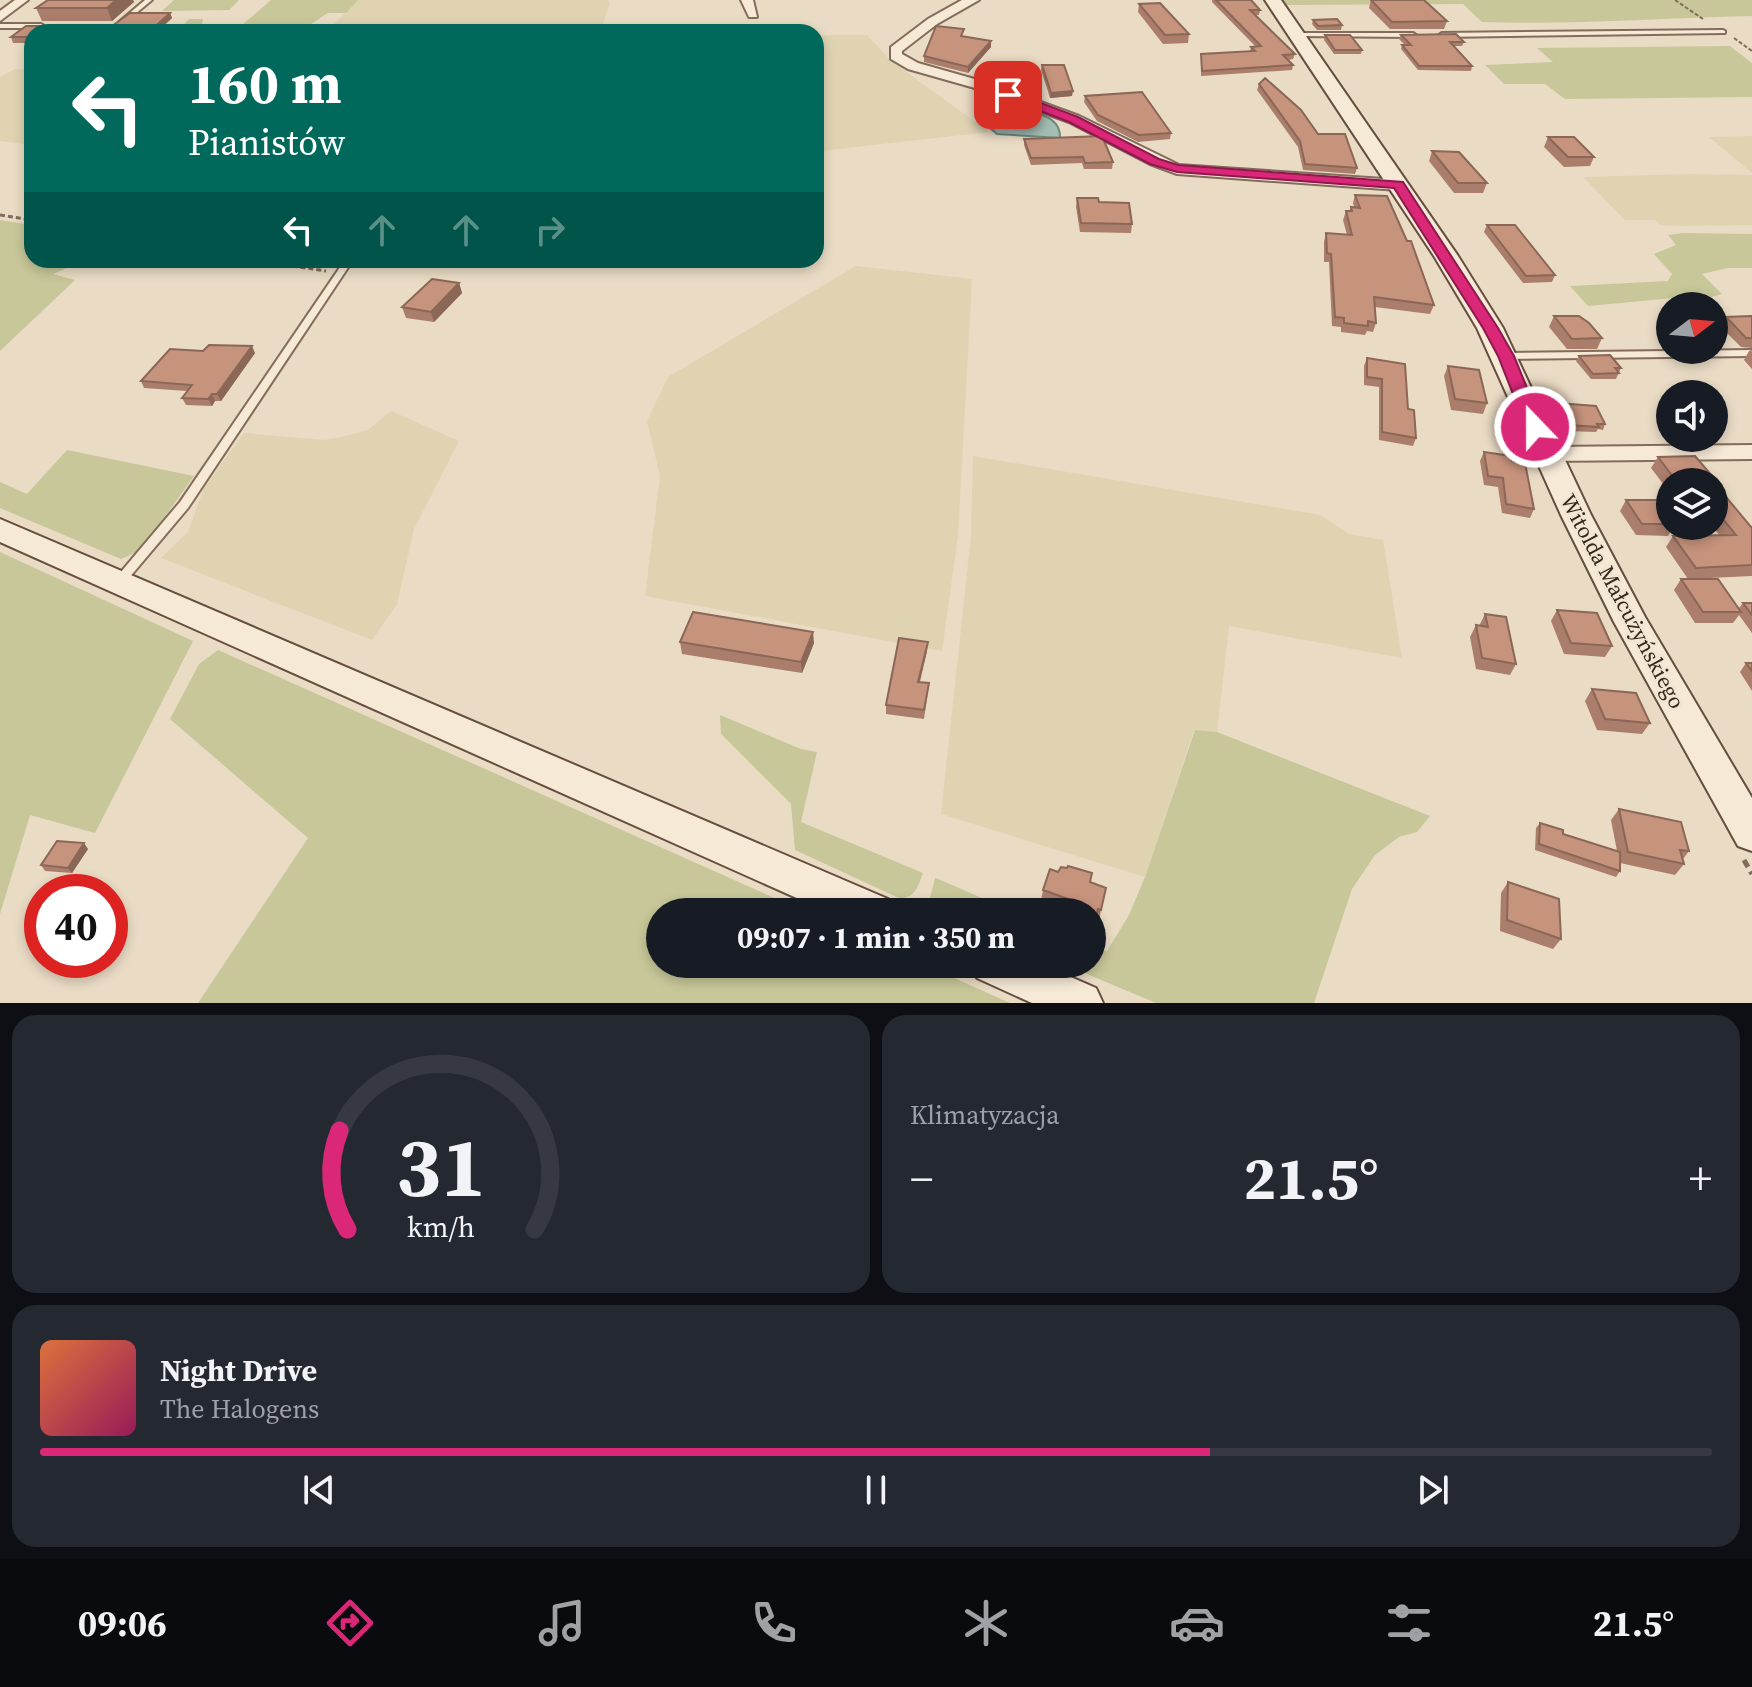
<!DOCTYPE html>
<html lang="pl">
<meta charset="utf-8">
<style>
:root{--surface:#171b24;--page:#242831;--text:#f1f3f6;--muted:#9ea1a6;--line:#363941;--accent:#db2777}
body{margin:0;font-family:"Source Serif 4",serif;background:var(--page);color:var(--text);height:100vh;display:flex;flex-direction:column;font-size:30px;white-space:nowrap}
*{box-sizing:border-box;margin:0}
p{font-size:26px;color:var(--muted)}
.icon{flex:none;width:44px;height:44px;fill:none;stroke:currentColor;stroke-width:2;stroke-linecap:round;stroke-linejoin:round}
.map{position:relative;height:1003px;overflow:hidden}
.details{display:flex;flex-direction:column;gap:12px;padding:12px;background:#0d0f14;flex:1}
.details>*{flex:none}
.banner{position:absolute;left:24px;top:24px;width:800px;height:244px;border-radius:24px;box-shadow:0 4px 12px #0003;background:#00695c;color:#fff;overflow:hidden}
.needle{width:52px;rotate:74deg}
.buttons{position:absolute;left:1656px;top:292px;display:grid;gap:16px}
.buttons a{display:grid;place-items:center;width:72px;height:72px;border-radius:50%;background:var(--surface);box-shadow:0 4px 12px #0003;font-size:40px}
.speed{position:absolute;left:24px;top:874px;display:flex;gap:16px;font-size:40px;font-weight:700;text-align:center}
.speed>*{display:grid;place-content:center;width:104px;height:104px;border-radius:50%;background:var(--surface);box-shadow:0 4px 12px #0003;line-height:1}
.speed .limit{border:12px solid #d22;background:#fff;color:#111}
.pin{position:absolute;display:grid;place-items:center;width:68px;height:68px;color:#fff;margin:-34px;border-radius:16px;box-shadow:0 4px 12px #0006}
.me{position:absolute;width:88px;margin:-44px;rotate:338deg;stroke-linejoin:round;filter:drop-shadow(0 0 6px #0008)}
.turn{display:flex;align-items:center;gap:28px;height:168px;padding:0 32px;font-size:36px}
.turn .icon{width:104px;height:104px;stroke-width:2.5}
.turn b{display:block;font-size:56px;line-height:68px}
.lanes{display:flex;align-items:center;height:76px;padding:0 32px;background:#0003;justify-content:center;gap:40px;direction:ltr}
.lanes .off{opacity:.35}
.big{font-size:60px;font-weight:700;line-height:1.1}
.details .tile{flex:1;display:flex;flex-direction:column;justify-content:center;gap:12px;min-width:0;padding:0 28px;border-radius:24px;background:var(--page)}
.details .dial{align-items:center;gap:0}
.dial svg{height:208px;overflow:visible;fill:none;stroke:var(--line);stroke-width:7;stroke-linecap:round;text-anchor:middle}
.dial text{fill:var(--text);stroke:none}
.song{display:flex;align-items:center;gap:24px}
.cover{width:96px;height:96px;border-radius:12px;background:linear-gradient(135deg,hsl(20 70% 55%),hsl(330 70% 35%))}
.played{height:8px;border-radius:4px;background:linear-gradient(90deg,var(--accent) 70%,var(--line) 70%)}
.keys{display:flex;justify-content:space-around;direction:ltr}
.heat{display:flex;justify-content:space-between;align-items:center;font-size:44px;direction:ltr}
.details .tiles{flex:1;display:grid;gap:12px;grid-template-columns:1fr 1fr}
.tile:last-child{grid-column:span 2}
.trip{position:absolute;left:646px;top:898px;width:460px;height:80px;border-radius:40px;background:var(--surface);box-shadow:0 4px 12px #0003;font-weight:700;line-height:80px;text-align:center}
.tabs{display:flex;height:128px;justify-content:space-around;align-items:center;background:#090b0e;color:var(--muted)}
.tabs .icon{width:56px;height:56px}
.tabs .current{color:var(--accent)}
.tabs b{font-size:36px;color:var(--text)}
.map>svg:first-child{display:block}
.farmland{fill:#dfd3b2}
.green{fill:#c7c799}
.water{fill:#a5beb4;stroke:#6d8b80;stroke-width:2}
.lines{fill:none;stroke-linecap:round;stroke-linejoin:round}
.lane-casing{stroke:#836c5c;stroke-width:4}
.street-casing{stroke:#836c5c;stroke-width:4}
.secondary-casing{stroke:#654e3f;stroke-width:4}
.path-far2{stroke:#836c5c;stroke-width:2;stroke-dasharray:4 2;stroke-linecap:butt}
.path-far1{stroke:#836c5c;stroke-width:3;stroke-dasharray:5 3;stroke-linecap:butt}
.path{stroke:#836c5c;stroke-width:5;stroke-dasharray:8 5;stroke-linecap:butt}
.lane{fill:#f6e9d6;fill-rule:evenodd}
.street{fill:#f6e9d6;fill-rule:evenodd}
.secondary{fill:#f6e9d6;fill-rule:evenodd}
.wall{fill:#aa7e6b}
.shaded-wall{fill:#8b6757}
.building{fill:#c6937c;stroke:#8b6757;stroke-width:2}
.route{fill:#db2777;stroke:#8e194d;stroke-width:2}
.labels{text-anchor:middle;stroke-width:6;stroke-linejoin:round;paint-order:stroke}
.street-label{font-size:22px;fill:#34271f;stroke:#f2e6d3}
</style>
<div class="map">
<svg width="1752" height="1003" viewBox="0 0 1752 1003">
<rect width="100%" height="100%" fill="#eadbc4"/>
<path class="farmland" d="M358,0H608L610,3L600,32H191L349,31L351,28L331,27Z
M816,35H867L890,60L989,132L820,151L816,147Z
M15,69L32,70V145L0,141V77Z
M1752,136V173L1709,137Z
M1689,174L1752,175V225L1679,226L1660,225L1655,220H1625L1583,177Z
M856,266L972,279L958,536L942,651L645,596L660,476L647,421L668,377Z
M391,411L459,441L414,529L397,604L372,640L161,558L188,532L204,488L244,433L324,440L342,437L368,430Z
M973,456L1320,515L1349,534L1383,540L1402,658L1229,626L1217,732L1194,730L1145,877L941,814L971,536Z"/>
<path class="green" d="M174,0H239L229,10L162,11Z
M271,0H358L346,13H328L308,26L352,28L349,31L179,30L189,19H203L202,24L242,25Z
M1281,0H1752V16C1662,18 1572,25 1482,22L1463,4L1285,5Z
M1730,46L1752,63V97L1565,99L1545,84H1504L1485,65L1553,62L1537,48Z
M0,220L32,225V260H85L53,274L75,280L0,351Z
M1683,233L1752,234V268H1728L1702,274L1722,294L1704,299L1674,298L1588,306L1570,286L1668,281L1672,274L1654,254L1676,245L1668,235Z
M67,450L194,476L141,550L121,559L0,508V482L27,494Z
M0,552L193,641L95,833L30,815L0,914Z
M218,650L806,912H660V964H923L1010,1003H198L308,838L170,719L199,664Z
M720,715L801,749L817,752L801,822L923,873C918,886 915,899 899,898L795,850L791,804L721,734Z
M1195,730L1217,732L1430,816L1417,832L1399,837L1375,855L1352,889L1314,1003H1156L1063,964H1092V945L1107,951L1129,915L1145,877Z
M935,878H936L1014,912L933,910L928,906Z"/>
<path class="water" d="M1007,111C1026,111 1061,112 1060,138L997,134L989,127L990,120Z"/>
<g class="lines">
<defs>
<path id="lane" d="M145,0H152L123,24H119V22Z
M0,24H41L44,26L41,28H0Z
M1723,30L1725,31V33L1442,37L1439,35L1442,33Z
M1298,33H1413L1416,35L1413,37L1296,36V34Z
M345,260H353L188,508L123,585H115L113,582L115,579L180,502Z
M1752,350V356L1506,359L1501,356L1506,353Z"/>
<path id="street" d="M15,0H28L0,21V11Z
M741,0H753L757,17H749Z
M962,0H979L937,24L902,51V54L918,63L992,84L1079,116L1179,165L1398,180L1406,185L1398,190L1177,174L1150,164L1069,122L982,90L908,69L891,59V47L928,19Z
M1752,445V459L1548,461L1537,454L1548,447Z"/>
<path id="secondary" d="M1265,0H1281L1458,256L1503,328L1591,515L1645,617L1752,798V851L1738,846L1614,622L1561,515L1477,328L1434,256Z
M0,519L888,899L894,912H828L0,542Z
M971,964H1041L1096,988L1103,1003H1032L977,978Z"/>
</defs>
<use href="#lane" class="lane-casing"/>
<use href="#street" class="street-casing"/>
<use href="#secondary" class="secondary-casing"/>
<path class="path-far2" d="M1675,0L1703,19
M1734,38L1752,51"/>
<path class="path-far1" d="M0,215L32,220
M253,260L326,271"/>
<path class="path" d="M1744,860L1752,874"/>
<use href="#lane" class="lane"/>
<use href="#street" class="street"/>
<use href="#secondary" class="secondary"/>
</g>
<path class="wall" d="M48,0H133L134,2L112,21H42L36,8Z
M1212,0H1251L1260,10L1259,15H1255L1295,54L1293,59L1288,60L1293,65L1292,70L1201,76V54L1250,51L1251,47L1255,46L1212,2Z
M1371,0L1447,21L1444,29H1390L1369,8Z
M1139,4L1189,34L1188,43L1163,44L1138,12Z
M130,13H170L172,18L157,32H32V43H13L11,37L26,26H112Z
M1313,20L1342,25L1341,30H1317L1312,24Z
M1325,35L1362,50L1361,54H1334L1324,40Z
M1401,35L1464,42L1462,46H1454L1472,66L1471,71L1418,70L1401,49L1402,45H1405L1399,39Z
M991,41V47L968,73L924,62V56Z
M1042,65L1072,96L1050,98L1041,70Z
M1259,84L1357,168L1355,174L1303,170L1298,147L1257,90Z
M1085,96L1171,133L1170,139L1138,142L1097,121L1084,102Z
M1548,137L1594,157L1590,166L1564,167L1544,147Z
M1024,139L1113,162L1112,169H1084L1082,163L1031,165L1024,145Z
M1432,151L1487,183L1483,193H1454L1429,161Z
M1355,195L1434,305L1430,314L1375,307L1376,323L1373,332L1367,331L1365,335L1341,332V327L1332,326L1329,262H1324V242L1326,233L1347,235L1343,220L1346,211H1349L1351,207H1354L1353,203Z
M1077,198L1099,202L1132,224L1131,233L1080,232L1076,207Z
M1487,225L1555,275L1552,282L1523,283L1484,232Z
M459,283L462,293L434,322L406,318L402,307Z
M1554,316L1602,338L1597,349H1567L1549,327Z
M1752,316V348L1741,347L1721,327L1726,317Z
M1752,350V369L1744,360L1749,351Z
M203,351L255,353L221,401H215L212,406L186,405L182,398L187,391L144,388L141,381Z
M1579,356L1621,368L1616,379H1591L1576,361Z
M1367,358L1408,409L1416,438L1413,446L1379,440V387L1364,385V366Z
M1448,366L1487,403L1483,414L1451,410L1444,376Z
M1557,403L1605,424L1603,430L1598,429L1596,432L1565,431L1554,409Z
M1484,452L1512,461L1534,509L1530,518L1502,513L1498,487L1484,485L1480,461Z
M1658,457L1713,477L1710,482H1670V489H1667L1651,468Z
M1626,500L1670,518V526H1674L1668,536L1636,535L1620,511Z
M1714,506L1752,528V576L1689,579L1739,608L1743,603H1752V633L1739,615L1733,623H1695L1674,590L1681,579H1688L1666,547L1673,536H1720L1712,526H1714Z
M1557,610L1612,646L1605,657L1564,654L1551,621Z
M1485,614L1516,664L1510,675L1476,669L1470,637L1476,625L1479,626Z
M680,642L814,643L802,673L682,654Z
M927,651L920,682L928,692L924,719L886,714V705Z
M1746,663H1752V691L1740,672Z
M1592,689L1650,723L1642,734L1597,730L1585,701Z
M1619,809L1689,851L1683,859L1684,864L1675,875L1620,863V871L1616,877L1535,850L1536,828L1540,823L1563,834L1617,851L1611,820Z
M88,849L72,873L45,871L41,865Z
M1090,882L1101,910L1099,921L1096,920L1093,928H1092V912H1073L1041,900L1043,890Z
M1508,882L1561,939L1553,949L1500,931L1501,893Z"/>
<path class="shaded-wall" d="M116,0H133L134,2L112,21L107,8Z
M170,13L172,18L157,32H149Z
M991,41V47L968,73V67Z
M1073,91L1072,96L1050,98L1051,93Z
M459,283L462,293L434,322L431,312Z
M252,346L255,353L221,401L217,394Z
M212,394L215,401L212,406L208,399Z
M813,632L814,643L802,673L801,662Z
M928,642L927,651L917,691L918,682Z
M84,843L88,849L72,873L68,868Z"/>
<path class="building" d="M48,0H116L107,8H36Z
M1216,0H1251L1260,10H1250L1295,54L1283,55L1293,65L1202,71L1201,54L1255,51L1251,47L1261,46Z
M1371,0H1424L1447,21L1392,22Z
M1160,3L1189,34L1165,35L1139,4Z
M130,13H170L149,32H32V37H11L26,26H112Z
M1337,19L1342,25L1318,26L1313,20Z
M936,26L964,29L961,36L991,41L968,67L924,56Z
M1456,34L1464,42H1450L1472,66H1419L1402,45H1411L1401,35Z
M1325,35H1350L1362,50H1335Z
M1042,65H1064L1073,91L1051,93Z
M1265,78L1301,110L1318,134H1345L1357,168L1305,164L1300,141L1259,84Z
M1142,92L1171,133L1139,135L1098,115L1085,96Z
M1102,136L1113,162L1085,163L1083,157L1031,158L1024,139Z
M1548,137H1574L1594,157H1568Z
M1432,151L1459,152L1487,183H1458Z
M1355,195L1387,196L1407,241H1411L1434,305L1374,297L1376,323L1368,321V326L1344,323V318L1335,317L1331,254L1327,253L1326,233L1352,235L1346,211H1352L1351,207L1360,208Z
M1077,198H1098L1099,202L1129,203L1132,224L1081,223Z
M1487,225H1515L1555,275L1526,276Z
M432,279L459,283L431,312L402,307Z
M1554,316H1579L1589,323L1602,338L1572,339Z
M1752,316V338H1746L1726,317Z
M209,345L252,346L217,394H212L208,399L182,398L192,385L141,381L170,349L203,351Z
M1610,355L1621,368H1615L1619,373L1593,374L1579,356Z
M1367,358L1405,364L1408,409L1414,410L1416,438L1382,432V379L1367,377Z
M1448,366L1479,370L1487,403L1455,399Z
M1557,403L1596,406L1605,424H1597L1599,427L1568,425Z
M1484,452L1511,456L1512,461L1525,463L1534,509L1506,504L1503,478L1488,476Z
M1695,456L1713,477L1674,478L1658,457Z
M1726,497L1752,528V565L1696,568L1673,536L1736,535L1714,508V506Z
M1626,500H1658L1670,518V524H1642Z
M1681,579H1718L1741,612H1703Z
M1743,603H1752V615Z
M1557,610L1597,613L1612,646L1571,643Z
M693,612L813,632L801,662L680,642Z
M1485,614L1506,617L1516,664L1482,658L1476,625L1488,627Z
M899,638L928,642L918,682L929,683L924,710L886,705Z
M1746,663H1752V671Z
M1592,689L1636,693L1650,723L1605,719Z
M1619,809L1681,822L1689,851L1680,850L1684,864L1628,852Z
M1540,823L1563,830V834L1620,852V871L1539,844Z
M57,841L84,843L68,868L41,865Z
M1068,866L1092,873L1090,882L1106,888L1101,910L1098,909L1096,917L1092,916V912L1077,911L1079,903L1043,890L1050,869L1058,872L1061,867L1067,868Z
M1508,882L1559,899L1561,939L1507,920Z"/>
<path class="route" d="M1004,92H1012L1078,117L1159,159L1178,165L1403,182L1498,328L1514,356L1543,427L1535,432L1526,427L1498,356L1483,328L1394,188L1177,172L1150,164L1069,122L1004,97Z"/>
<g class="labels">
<g class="street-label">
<text transform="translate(1623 601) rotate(62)" y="8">Witolda Małcużyńskiego</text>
</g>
</g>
</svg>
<div class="buttons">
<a><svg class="needle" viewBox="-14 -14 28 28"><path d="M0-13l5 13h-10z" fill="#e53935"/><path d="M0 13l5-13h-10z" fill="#9ea1a6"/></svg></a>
<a><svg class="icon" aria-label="sound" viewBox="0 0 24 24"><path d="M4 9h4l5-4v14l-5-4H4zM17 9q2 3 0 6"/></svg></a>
<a><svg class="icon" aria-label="layers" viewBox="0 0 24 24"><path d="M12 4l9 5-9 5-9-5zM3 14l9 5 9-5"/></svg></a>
</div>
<div class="speed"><div class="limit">40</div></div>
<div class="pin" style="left:1008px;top:95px;background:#d93025"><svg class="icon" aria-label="arrive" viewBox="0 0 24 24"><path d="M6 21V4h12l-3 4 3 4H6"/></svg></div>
<svg class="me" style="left:1535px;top:427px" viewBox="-20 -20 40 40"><circle r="17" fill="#db2777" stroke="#fff" stroke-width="3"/><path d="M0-11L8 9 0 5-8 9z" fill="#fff"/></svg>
<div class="trip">09:07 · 1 min · 350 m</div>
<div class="banner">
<div class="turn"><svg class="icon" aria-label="left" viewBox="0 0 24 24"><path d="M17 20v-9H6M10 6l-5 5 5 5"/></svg><div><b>160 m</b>Pianistów</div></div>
<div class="lanes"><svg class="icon" aria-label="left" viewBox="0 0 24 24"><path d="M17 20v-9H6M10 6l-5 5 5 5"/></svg><svg class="icon off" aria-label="ahead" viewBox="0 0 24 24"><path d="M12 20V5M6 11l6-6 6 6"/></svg><svg class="icon off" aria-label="ahead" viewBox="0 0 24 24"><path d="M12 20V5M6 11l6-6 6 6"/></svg><svg class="icon off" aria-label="right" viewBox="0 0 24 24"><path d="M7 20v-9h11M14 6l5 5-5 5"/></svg></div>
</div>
</div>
<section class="details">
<div class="tiles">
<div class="tile dial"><svg viewBox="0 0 100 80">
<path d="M14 69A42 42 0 1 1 86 69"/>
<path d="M14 69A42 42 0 0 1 11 31" stroke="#db2777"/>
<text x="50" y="56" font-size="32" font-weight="700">31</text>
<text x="50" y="72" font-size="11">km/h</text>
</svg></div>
<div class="tile"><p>Klimatyzacja</p>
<div class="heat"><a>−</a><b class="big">21.5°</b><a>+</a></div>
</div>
<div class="tile">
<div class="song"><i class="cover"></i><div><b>Night Drive</b><p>The Halogens</p></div></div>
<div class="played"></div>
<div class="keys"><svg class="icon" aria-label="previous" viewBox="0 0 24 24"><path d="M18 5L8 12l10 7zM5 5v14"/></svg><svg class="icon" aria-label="pause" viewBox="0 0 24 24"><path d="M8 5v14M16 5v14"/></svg><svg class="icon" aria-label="next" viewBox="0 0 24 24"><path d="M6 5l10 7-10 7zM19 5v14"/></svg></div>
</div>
</div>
</section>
<nav class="tabs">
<b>09:06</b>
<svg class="icon current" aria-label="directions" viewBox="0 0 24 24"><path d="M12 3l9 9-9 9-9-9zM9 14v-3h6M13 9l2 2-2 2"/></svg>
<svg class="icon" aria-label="music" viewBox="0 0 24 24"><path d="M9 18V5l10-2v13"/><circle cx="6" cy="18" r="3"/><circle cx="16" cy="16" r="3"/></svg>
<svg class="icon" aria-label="phone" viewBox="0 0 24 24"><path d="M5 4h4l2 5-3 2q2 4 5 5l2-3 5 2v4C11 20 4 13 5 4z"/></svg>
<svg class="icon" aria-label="climate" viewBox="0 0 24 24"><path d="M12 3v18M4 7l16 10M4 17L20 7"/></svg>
<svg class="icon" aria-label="car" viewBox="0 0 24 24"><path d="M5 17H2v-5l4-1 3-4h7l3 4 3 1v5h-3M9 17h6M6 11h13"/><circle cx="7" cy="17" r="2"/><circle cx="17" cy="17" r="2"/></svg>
<svg class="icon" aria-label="filters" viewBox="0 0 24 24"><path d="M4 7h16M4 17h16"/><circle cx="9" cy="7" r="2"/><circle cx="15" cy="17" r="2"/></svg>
<b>21.5°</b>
</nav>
